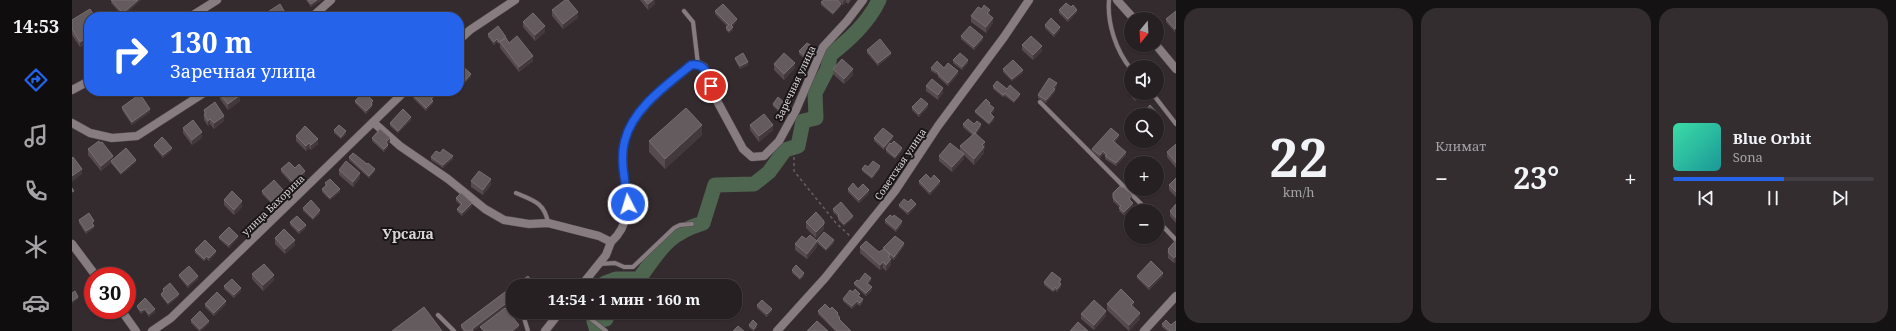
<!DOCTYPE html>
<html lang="ru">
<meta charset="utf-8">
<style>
:root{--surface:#272023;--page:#332d30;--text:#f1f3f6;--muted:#a4a3a6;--line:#433e41;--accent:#2563eb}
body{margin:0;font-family:"Noto Serif",serif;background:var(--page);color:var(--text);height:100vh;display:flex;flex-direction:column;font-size:15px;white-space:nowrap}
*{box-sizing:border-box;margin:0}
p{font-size:13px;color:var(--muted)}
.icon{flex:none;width:22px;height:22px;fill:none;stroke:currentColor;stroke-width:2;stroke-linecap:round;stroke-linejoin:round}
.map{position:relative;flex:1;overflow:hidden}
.panel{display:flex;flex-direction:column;gap:8px;padding:8px;background:#151213;width:720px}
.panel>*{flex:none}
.top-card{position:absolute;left:12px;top:12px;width:380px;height:84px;border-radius:16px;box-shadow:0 1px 3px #0004,0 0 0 1px var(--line);background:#2563eb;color:#fff;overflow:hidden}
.needle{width:26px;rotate:198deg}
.tools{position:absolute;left:1052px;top:12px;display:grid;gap:8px}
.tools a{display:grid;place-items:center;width:40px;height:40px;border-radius:50%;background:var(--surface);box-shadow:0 1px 3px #0004,0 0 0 1px var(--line);font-size:20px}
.speed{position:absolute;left:12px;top:267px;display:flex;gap:8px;font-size:20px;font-weight:700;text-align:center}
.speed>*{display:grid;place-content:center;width:52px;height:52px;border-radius:50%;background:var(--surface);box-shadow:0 1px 3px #0004,0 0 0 1px var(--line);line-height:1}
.speed .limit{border:6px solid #d22;background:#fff;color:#111}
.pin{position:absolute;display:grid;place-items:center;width:34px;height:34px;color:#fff;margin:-17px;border:2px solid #fff;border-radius:50%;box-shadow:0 1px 4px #0007}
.me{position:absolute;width:44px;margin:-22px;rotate:355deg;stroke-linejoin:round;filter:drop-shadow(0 0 3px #0008)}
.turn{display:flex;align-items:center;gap:14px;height:84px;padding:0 20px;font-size:18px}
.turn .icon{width:52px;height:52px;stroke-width:2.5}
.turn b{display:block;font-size:28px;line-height:34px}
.big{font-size:30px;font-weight:700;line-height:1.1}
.panel .card{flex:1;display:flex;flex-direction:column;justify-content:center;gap:6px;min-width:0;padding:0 14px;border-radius:16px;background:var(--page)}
.panel .dial{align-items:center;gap:0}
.dial b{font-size:52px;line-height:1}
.song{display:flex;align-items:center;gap:12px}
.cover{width:48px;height:48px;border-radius:6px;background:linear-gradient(135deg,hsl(160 70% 55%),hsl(180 70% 35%))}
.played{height:4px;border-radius:2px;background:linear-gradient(90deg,var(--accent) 55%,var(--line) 55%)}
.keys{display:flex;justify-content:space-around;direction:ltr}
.heat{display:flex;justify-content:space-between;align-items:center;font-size:22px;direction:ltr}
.panel .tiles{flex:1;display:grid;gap:8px;grid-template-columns:repeat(3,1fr)}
.trip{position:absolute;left:434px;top:279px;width:236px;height:40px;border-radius:16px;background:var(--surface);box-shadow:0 1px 3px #0004,0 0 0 1px var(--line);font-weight:700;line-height:40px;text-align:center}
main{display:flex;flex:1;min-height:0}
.menu{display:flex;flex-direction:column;width:72px;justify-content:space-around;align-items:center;background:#100d0e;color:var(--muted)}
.menu .icon{width:28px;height:28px}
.menu .active{color:var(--accent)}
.menu b{font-size:18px;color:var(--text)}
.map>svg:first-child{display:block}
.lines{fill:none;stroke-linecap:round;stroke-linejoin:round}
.river{stroke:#4e654f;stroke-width:15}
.service-casing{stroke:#514a4c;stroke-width:5}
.minor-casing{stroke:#514a4c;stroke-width:9}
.tertiary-casing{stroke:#514a4c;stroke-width:9}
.path{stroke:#675f63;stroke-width:1.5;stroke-dasharray:3 3;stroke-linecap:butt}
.service{stroke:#877d80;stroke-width:4}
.minor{stroke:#877d80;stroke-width:8}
.tertiary{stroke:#877d80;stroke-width:8}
.wall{fill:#564c50}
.shaded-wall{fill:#42393d}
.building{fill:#645b5e;stroke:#776e71}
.route-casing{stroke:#184099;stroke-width:10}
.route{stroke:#2563eb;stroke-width:7}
.labels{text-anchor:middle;stroke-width:4;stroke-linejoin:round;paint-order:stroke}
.street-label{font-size:10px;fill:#dad4d6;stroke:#191517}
.district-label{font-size:14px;font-weight:bold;fill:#dad4d6;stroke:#191517}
</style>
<main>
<nav class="menu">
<b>14:53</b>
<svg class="icon active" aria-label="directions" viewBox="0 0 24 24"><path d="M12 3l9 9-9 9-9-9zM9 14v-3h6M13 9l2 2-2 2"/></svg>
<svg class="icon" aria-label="music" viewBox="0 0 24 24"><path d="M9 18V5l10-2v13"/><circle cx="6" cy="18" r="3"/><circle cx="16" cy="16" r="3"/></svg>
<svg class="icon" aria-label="phone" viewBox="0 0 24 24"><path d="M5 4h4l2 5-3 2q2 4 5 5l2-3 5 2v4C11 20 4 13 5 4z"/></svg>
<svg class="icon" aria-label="climate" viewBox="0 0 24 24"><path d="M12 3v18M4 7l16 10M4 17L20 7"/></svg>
<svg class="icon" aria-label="car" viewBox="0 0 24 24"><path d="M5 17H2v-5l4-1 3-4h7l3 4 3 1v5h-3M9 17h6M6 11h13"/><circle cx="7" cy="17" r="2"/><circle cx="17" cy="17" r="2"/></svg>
</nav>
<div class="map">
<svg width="1104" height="331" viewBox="0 0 1104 331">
<rect width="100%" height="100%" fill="#342b2f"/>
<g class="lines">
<path class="river" d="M532,286L533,283L544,279H567C588,250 595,234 631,223L643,185L682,184L697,172L713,150L726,146L731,121L744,118L743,93L756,68L758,55C777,40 796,23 807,0
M525,331L522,321L534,319L536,312"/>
<defs>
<path id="service" d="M1037,0C1035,23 1044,51 1059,69
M612,11L621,22L626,64
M1080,93L1104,124
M968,102L1076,211
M444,193C461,200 473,203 476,223
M1085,220L1104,240
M527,264L543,263L552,267H561L602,228L608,225L620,224
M455,312L452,318L456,331
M510,312L534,331
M366,315L382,331"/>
<path id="minor" d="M118,17L145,0
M240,17L259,0
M387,40L398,30L443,0
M0,90L17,81
M301,122L328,146L376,179L413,209L432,220L457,224L476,223L527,236L539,242L534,255L509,286
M0,123L18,133L40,138L65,136L135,91
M539,242C571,214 543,174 553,140C562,108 595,86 619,65L626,64L632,67L644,99L671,149L680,157L692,156L707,141L724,110L751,47L775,21L791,0
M0,244L24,276
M49,310L64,331
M80,331L99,318L333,91
M473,331L488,312
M1072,331L1104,296"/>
<path id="tertiary" d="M1045,0L1062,19
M1084,45L1104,69
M705,331L753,278L823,191L866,126L932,37L957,0"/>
</defs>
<use href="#service" class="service-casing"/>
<use href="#minor" class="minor-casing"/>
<use href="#tertiary" class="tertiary-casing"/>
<path class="path" d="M722,151V171L764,223L778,236"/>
<use href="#service" class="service"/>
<use href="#minor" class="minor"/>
<use href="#tertiary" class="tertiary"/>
</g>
<path class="wall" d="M40,0H69L51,16L39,3Z
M234,0H250L239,7Z
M568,0H583V4L576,10Z
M765,0H779L776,4L774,2L771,5Z
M749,2L769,6L761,15L749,5Z
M999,7L1005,12L996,22L987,13V10Z
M480,10L506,18L491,29L480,16Z
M643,11L665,21L660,27L661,30L657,33L654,30V27L655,26L643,14Z
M1104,11L1103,32L1094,22V19Z
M918,15L921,23L914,33L899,22V16Z
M17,17V42L8,47L0,35V20Z
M451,22L473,32L463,41L451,27Z
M973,25L988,30L982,37L973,28Z
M416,34L434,38L437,43L461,61L447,72L428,48V44H427L425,42L422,45L416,37Z
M889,36L911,40L902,50L889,39Z
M950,45L970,51L961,60L950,50Z
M740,49L738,51L741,56L736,62L727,54V51Z
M795,50L819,55L806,66L795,53Z
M663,58L676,65L668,69L663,60Z
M881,60L896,63L890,70L881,63Z
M702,64L723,68L712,80L702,70Z
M859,68H872L886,74L876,86L866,77V75L859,71Z
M761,69L781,75L772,84L761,74Z
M931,69L951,73L940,81L931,72Z
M985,85L983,89V92L974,103L966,98V95Z
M854,86L871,93L866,100L854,91Z
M921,86L935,89L948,96L942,103L933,96L931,97L921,89Z
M170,91V93L168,95V101L156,110L148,99V94Z
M1058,93H1072L1063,101L1058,95Z
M341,95L362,98L360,100L361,103L354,111L341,98Z
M283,101L301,103L300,105V107L294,114L283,103Z
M701,104L716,109L710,115L701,106Z
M918,105L922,111L919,114L922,120L917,125L903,113V111Z
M50,107L78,112L60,125L50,110Z
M840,107H856L847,117L840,110Z
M132,110L152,121L142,129L138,124L136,126L132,120Z
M339,120L326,133L318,126V123Z
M891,124H902L909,127L904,134L913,148L912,149V153L902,165L892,155V159L880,172L867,161V156L888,151V146L900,135L891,127Z
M678,125L701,130L687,142L678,130Z
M111,128L130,138L120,145L111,133Z
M262,130L274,134L269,139L262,133Z
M630,135L593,169L577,152V141Z
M224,136L246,144L239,150L237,148L234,151L224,141Z
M1047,137L1043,142L1054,155L1044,166L1033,159L1034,156L1031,154L1028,158L1020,151V149Z
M300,138L318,141L315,144L316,147L312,152L300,141Z
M802,138L821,139L812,150L802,141Z
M1104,144V168L1095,157V152Z
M82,145L100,150L91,158L82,147Z
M16,149L41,160L64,162L49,175L39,163L29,171L16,155Z
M814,149L830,151L823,159L814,152Z
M368,153L381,159L371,168L359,160V157Z
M277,157L295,164L303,171L297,178L277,160Z
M796,167L808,169L800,179L790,171V169Z
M223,168L233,174L221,185L209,172V169Z
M267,170L288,178L281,187L267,175Z
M1104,178V197L1097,190V185Z
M399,181L419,185L411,195L399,187Z
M847,181L868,184L858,195L847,184Z
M253,183L268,192L258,200L250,192V189L253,186Z
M776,189H786L797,193L787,203L776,192Z
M190,191L212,194L200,204L190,194Z
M384,198L400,206L390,216L385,211V209L388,205L384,201Z
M1041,198H1060L1058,200L1061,206L1052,215L1047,211L1048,208L1041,201Z
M152,200L170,207L162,215L152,205Z
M836,202L844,206L836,215L827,207V205Z
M1104,204V223L1098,216V211Z
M231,208L248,213L241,220L231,211Z
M761,209L781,218L772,226L766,220V217L761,212Z
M7,220L22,224H21L22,228L14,234L7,223Z
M813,220L830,224L824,232L813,223Z
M218,222L234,228L227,234L218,225Z
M734,222L752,229L744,238L734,228Z
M147,237L166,238L157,248L147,239Z
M203,238L223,245L213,254L203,244Z
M734,239L745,241V240L762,243L754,251L745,243V247L735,259L723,250V244Z
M1104,240V262L1102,263L1096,258V249Z
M832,246L822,260L818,257L819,265L814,271L811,268L808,270L788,253V247L807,252L811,250V248Z
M123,250L144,253L137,261L135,259L132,261L123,253Z
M720,270L732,276L728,280L720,273Z
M180,274L202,280L191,291L180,279Z
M107,275L126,279L116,288L107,277Z
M1065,276H1091L1077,290L1065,278Z
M787,281H799L796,284L800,290L794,296L782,285V283Z
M972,282H989L988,284L989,287L985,292L983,290L981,292L972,285Z
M152,286L169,291L162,298L152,289Z
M441,286V301L401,331H391L389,328V325Z
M91,289L107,296L96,305L89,296V294L91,292Z
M788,296L791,302L788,306L785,304L780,309L771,301V299Z
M133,304H154L142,316L133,307Z
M1035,304L1062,307L1068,319L1057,331L1035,310Z
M685,305L700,311L695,317L685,308Z
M65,306L83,312L77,317L73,311L69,314L65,308Z
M758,309L766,315L768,320L779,331H763L746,314V311Z
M1009,314L1034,316L1022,330L1009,319Z
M119,320L137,323L129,331H127L119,323Z
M1090,324L1099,325L1104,331H1095L1090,327Z
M677,325L685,327L682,331H681L677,327Z"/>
<path class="shaded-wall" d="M66,0H69L51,16V13Z
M245,0H250L239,7V4Z
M581,0H583V4L576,10V4Z
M773,0H774V2L771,5V2Z
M769,4V6L761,15V13Z
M918,10V15L915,19V13Z
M1005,10V12L996,22V19Z
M506,12V18L491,29V24Z
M921,18V23L914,33V27Z
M665,19V21L659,28V25Z
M391,22V25L387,28V25Z
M473,26V32L463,41V35Z
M661,27V30L657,33V31Z
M988,27V30L982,37V34Z
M17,36V42L8,47V42Z
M434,37V39L428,42L427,44V42Z
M911,37V40L902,50V47Z
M425,39V42L422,45V42Z
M970,46V51L961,60V55Z
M741,53V56L736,62V59Z
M819,53V55L806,66V63Z
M461,56V61L447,72V67Z
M896,60V63L890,70V67Z
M676,62V65L668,69V66Z
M723,63V68L712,80V74Z
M781,69V75L772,84V79Z
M951,70V73L940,81V79Z
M886,71V74L876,86V83Z
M399,74V77L389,87V85Z
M985,83V85L981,91V88Z
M871,88V93L866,100V95Z
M983,89V92L974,103V100Z
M100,91H105L99,95V92Z
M165,91H170V93L165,97Z
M1069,93H1072L1063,101V98Z
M948,94V96L942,103V101Z
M168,95V101L156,110V104Z
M362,95V98L359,101V99Z
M361,101V103L354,111V108Z
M856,104V107L847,117V114Z
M300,105V107L294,114V111Z
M716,106V109L710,115V112Z
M922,108V111L918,116V113Z
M78,109V112L60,125V122Z
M152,116V121L142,129V123Z
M1088,116V119L1085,122V119Z
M339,117V120L326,133V131Z
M922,117V120L917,125V123Z
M138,119V124L136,126V121Z
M909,124V127L903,137V134Z
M630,125V135L593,169V159Z
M701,125V130L687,142V136Z
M274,131V134L269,139V137Z
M130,132V138L120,145V140Z
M1047,135V137L1041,143V141Z
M821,136V139L812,150V147Z
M318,138V141L314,145V142Z
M246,139V144L239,150V145Z
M913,142V148L912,149V153L902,165V159L910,145Z
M237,143V148L234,151V146Z
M316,145V147L312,152V149Z
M100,148V150L91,158V155Z
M830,148V151L823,159V157Z
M1031,151V154L1028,158V155Z
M1054,152V155L1044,166V163Z
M892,154V159L880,172V167Z
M41,156V162L39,161V163L29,171V166Z
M381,156V159L371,168V165Z
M64,160V162L49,175V173Z
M808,166V169L800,179V177Z
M10,169V174L0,182V176Z
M303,169V171L297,178V176Z
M233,171V174L221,185V182Z
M288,173V178L281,187V182Z
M419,179V185L411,195V190Z
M868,181V184L858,195V192Z
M268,189V192L258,200V198Z
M797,190V193L787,203V200Z
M212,191V194L200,204V202Z
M1060,195V198L1057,201V199Z
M170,201V207L162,215V210Z
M400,203V206L390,216V213Z
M1061,203V206L1052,215V212Z
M844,204V206L836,215V212Z
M248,210V213L241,220V218Z
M781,216V218L772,226V224Z
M752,221V229L744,238V232Z
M830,221V224L824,232V229Z
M234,225V228L227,234V231Z
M22,226V228L14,234V231Z
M166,236V238L157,248V245Z
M223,240V245L213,254V249Z
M762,240V243L754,251V249Z
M745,241V247L735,259V254Z
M832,243V246L822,260V257Z
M144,251V253L137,261V258Z
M135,256V259L132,261V259Z
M1104,256V262L1102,263V258Z
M819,259V265L814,271V265Z
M811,262V268L808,270V265Z
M732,273V276L728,280V278Z
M1091,273V276L1077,290V287Z
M202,275V280L191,291V285Z
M126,276V279L116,288V285Z
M799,278V281L795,286V283Z
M989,284V287L985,292V289Z
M800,287V290L794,296V293Z
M169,288V291L162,298V295Z
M107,294V296L96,305V303Z
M6,297V299L0,304V301Z
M441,298V301L401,331L400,329Z
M791,299V302L788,306V303Z
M154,301V304L142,316V313Z
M785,301V304L780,309V306Z
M1062,302V307L1059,305Z
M73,309V311L69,314V311Z
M83,309V312L77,317V314Z
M700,309V311L695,317V314Z
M1034,311V316L1022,330V325Z
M1068,313V319L1057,331V325Z
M137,321V323L129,331H128V329Z
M685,324V327L682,331V329Z
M447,325V328L443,331H440Z"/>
<path class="building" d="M39,0H66L51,13Z
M236,0H245L239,4Z
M493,0H496L506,12L491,24L480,10Z
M572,0H581L576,4Z
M752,0H765L769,4L761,13L749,2Z
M994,3L999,7L1001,5L1005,10L996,19L987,10Z
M208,4L215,16L213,17H188Z
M651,4L665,19L659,25L661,27L657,31L654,27L657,25L643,11Z
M912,5L918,10L915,13L921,18L914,27L899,16L906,7L910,9Z
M18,9L23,17H17V36L8,42L0,29V20Z
M1104,11V28L1103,29L1094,19Z
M461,13L473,26L463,35L451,22Z
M373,14L376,17H369Z
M387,16L391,22L387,25V17H385Z
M979,18L988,27L982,34L973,25Z
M426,26L434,37L427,42L425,39L422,42L416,34Z
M898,26L911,37L902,47L889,36Z
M445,36L461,56L447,67L428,42L434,38L437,43Z
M959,36L970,46L961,55L950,45Z
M808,39L819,53L806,63L795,50Z
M735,43L740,46L737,50L741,53L736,59L727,51Z
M671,53L676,62L668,66L663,58Z
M712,53L723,63L712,74L702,64Z
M888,53L896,60L890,67L881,60Z
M770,59L781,69L772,79L761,69Z
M941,60L951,70L940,79L931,69Z
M865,61L872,68L876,63L886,71L876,83L866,74L867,73L859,68Z
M388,64L399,74L389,85L387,83V65Z
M977,78L985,83L981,88L983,89L974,100L966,95Z
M860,79L871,88L866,95L854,86Z
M925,81L935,89L938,85L948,94L942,101L933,93L931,95L921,86Z
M152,91H166H165L168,95L156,104L148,94Z
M292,91L301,101L299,103L300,105L294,111L283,101Z
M345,91H358L362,95L359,99L361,101L354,108L341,95Z
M1059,92V93H1069L1063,98L1058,93Z
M68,94L78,109L60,122L50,107Z
M706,97L716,106L710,112L701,104Z
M849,98L856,104L847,114L840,107Z
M914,99L918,103L917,104L922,108L918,113L922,117L917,123L903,111Z
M143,102L152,116L142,123L138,119L136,121L132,115L134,114L132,110Z
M1078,105L1088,116L1085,119V115H1070L1075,111L1074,110Z
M614,108L630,125L593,159L577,141Z
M331,109L339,117L326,131L318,123Z
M692,114L701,125L687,136L678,125Z
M896,119L902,124L905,121L909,124L903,133L902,134L891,124Z
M121,120L130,132L120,140L111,128Z
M267,125L274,131L269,137L262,130Z
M233,126L246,139L239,145L237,143L234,146L224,136Z
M811,128L821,136L812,147L802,138Z
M1039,128L1047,135L1041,141L1054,152L1044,163L1033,156L1035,155L1031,151L1028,155L1020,149Z
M308,129L318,138L314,142L316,145L312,149L300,138Z
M903,133L913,142L910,145L912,147L902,159L888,146Z
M90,137L100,148L91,155L82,145Z
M27,141L28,143L30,142L41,156L29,166L16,149Z
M822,141L830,148L823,157L814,149L818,143L819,144Z
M878,143L892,154L880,167L867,156Z
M1104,144V163L1095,152Z
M54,148L64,160L49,173L39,161Z
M371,149L381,156L371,165L359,157L364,151L368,153Z
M281,153L295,164L296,163L303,169L297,176L277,157Z
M1,157L10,169L0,176V158Z
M274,161L288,173L281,182L267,170Z
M801,161L808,166L800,177L790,169L793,165L796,167Z
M217,162L223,168L227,164L233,171L221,182L209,169Z
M407,171L419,179L411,190L399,181Z
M854,174L859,179L862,175L868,181L858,192L847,181Z
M1104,178V192L1097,185Z
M258,179L268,189L258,198L250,189L255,185L253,183Z
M202,180L212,191L200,202L190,191Z
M781,183L786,189L791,184L797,190L787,200L776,189Z
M1048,186L1050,188L1051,187L1060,195L1057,199L1061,203L1052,212L1047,208L1049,206L1041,198V193Z
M0,188L2,191L0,192Z
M160,191L170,201L162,210L152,200Z
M389,193L400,203L390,213L385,209L390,204L384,198Z
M832,199L836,202L839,199L844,204L836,212L827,205Z
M239,200L248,210L241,218L231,208Z
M769,202L781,216L772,224L766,217L767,215L761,209Z
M1068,203L1077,211H1061Z
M1104,204V218L1098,211Z
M744,212L752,221V224L744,232L734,222Z
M17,213L22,221L20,223L22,226L14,231L7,220Z
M818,215L821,217L822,215L830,221L824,229L813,220Z
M225,216L234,225L227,231L218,222Z
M157,227L166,236L157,245L147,237Z
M212,229L223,240L213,249L203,238Z
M752,232L762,240L754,249L745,240Z
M738,235L745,241L735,254L723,244L730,236L734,239Z
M823,236L832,243L822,257L811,248Z
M133,240L144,251L137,258L135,256L132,259L123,250Z
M1104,240V256L1102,258L1096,252L1097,250L1096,249Z
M794,241L807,252L812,249L818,255L816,257L819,259L814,265L811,262L808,265L788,247Z
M1079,261L1091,273L1077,287L1065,276Z
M192,264L202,275L191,285L180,274Z
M724,265L732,273L728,278L720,270Z
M117,266L126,276L116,285L107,275Z
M980,272L989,279L987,283L989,284L985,289L983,287L981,290L972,282Z
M793,273L799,278L795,283L800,287L794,293L782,283L785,280L787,281Z
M456,276L461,283L457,286H442Z
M160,279L169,288L162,295L152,286Z
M98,283L107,294L96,303L89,294L92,291L91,289Z
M441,286V298L400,329L401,331H393L389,325Z
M783,289L788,294L786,296L791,299L788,303L785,301L780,306L771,299L778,290L781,292Z
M1049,289L1062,302L1059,305L1068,313L1057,325L1035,304Z
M3,291L6,297L0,301V293Z
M145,292L154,301L142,313L133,304Z
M73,298L83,309L77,314L73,309L69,311L65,306Z
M690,300L700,309L695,314L685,305Z
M1022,300L1034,311L1022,325L1009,314Z
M753,304L758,309L760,307L766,313L765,314L768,318L767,319L779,331H765L746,311Z
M352,307L370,331H320Z
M433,308L447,325L440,331H412L408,327Z
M128,311L137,321L128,329L119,320Z
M681,320L685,324L682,329L677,325Z
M1094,320L1099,325L1104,321V331H1098L1090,324Z
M745,321L756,331H735Z
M1006,322L1016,331H998Z
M666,326L672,331H661Z"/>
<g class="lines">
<defs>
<path id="route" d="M556,204C554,184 547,160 553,140C561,108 595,85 619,65C634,63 635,74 639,86"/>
</defs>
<use href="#route" class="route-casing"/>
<use href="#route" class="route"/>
</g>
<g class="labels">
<g class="street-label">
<text transform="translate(723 83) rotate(-65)" y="4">Заречная улица</text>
<text transform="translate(828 164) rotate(-56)" y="4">Советская улица</text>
<text transform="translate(201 205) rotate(-44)" y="4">улица Бахорина</text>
</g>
<g class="district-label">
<text x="336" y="239">Урсала</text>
</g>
</g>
</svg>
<div class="tools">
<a><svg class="needle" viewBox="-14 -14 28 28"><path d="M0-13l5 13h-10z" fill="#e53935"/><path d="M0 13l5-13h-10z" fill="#a4a3a6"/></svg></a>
<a><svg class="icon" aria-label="sound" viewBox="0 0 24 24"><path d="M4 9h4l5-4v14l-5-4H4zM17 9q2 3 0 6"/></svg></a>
<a><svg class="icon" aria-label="search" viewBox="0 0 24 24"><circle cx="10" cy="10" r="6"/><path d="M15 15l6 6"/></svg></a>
<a>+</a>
<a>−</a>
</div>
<div class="speed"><div class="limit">30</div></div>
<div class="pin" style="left:639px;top:86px;background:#d93025"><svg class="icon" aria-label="arrive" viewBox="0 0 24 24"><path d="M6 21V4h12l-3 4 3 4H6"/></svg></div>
<svg class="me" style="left:556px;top:204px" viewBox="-20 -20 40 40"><circle r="17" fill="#2563eb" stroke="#fff" stroke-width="3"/><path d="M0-11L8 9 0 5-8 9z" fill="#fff"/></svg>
<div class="trip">14:54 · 1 мин · 160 m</div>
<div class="top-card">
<div class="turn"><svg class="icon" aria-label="right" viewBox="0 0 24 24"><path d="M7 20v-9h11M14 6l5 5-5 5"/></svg><div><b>130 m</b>Заречная улица</div></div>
</div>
</div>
<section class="panel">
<div class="tiles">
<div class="card dial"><b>22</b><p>km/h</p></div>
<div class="card"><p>Климат</p>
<div class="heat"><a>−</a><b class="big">23°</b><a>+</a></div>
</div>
<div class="card">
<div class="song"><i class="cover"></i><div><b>Blue Orbit</b><p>Sona</p></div></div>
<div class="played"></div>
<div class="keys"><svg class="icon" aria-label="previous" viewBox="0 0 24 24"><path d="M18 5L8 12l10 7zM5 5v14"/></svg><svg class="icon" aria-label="pause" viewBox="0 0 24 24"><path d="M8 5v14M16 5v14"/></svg><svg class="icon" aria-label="next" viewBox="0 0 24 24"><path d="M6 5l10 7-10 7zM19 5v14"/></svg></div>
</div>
</div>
</section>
</main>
